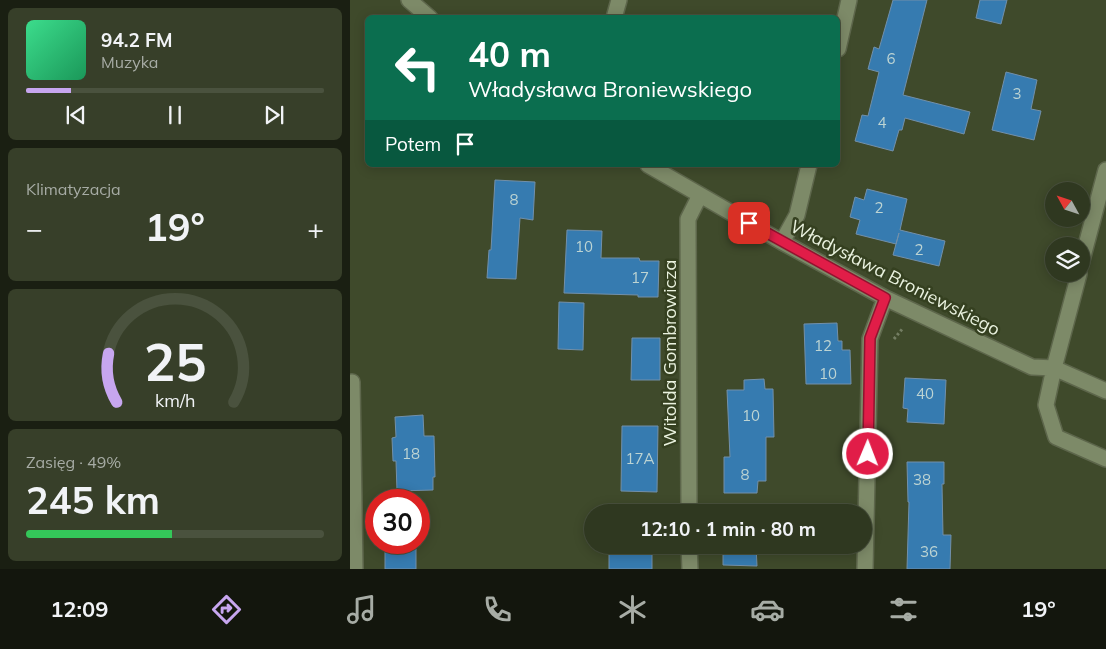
<!DOCTYPE html>
<html lang="pl">
<meta charset="utf-8">
<style>
:root{--surface:#2f3820;--page:#373f29;--text:#f1f3f6;--muted:#a7aca5;--line:#4a523e;--accent:#c7a6ef}
body{margin:0;font-family:Mulish,sans-serif;background:var(--page);color:var(--text);height:100vh;display:flex;flex-direction:column;font-size:19px;white-space:nowrap}
*{box-sizing:border-box;margin:0}
p{font-size:16px;color:var(--muted)}
.icon{flex:none;width:28px;height:28px;fill:none;stroke:currentColor;stroke-width:2;stroke-linecap:round;stroke-linejoin:round}
.map{position:relative;flex:1;overflow:hidden}
.side{display:flex;flex-direction:column;gap:8px;padding:8px;background:#1a1f12;width:350px}
.side>*{flex:none}
.top-card{position:absolute;left:15px;top:15px;width:475px;height:152px;border-radius:8px;box-shadow:0 2px 12px #0003,0 0 0 1px var(--line);background:#0b6e4f;color:#fff;overflow:hidden}
.needle{width:32px;rotate:310deg}
.controls{position:absolute;left:695px;top:182px;display:grid;gap:10px}
.controls a{display:grid;place-items:center;width:45px;height:45px;border-radius:50%;background:var(--surface);box-shadow:0 2px 12px #0003,0 0 0 1px var(--line);font-size:25px}
.speed{position:absolute;left:15px;top:489px;display:flex;gap:10px;font-size:25px;font-weight:700;text-align:center}
.speed>*{display:grid;place-content:center;width:65px;height:65px;border-radius:50%;background:var(--surface);box-shadow:0 2px 12px #0003,0 0 0 1px var(--line);line-height:1}
.speed .limit{border:8px solid #d22;background:#fff;color:#111}
.pin{position:absolute;display:grid;place-items:center;width:42px;height:42px;color:#fff;margin:-21px;border-radius:10px;box-shadow:0 2px 8px #0006}
.me{position:absolute;width:55px;margin:-28px;rotate:1deg;stroke-linejoin:round;filter:drop-shadow(0 0 4px #0008)}
.turn{display:flex;align-items:center;gap:18px;height:105px;padding:0 20px;font-size:22px}
.turn .icon{width:65px;height:65px;stroke-width:2.5}
.turn b{display:block;font-size:35px;line-height:42px}
.then{display:flex;align-items:center;height:48px;padding:0 20px;background:#0003;gap:10px;font-size:19px}
.big{font-size:38px;font-weight:700;line-height:1.1}
.side .card{flex:1;display:flex;flex-direction:column;justify-content:center;gap:8px;min-width:0;padding:0 18px;border-radius:8px;background:var(--page)}
.side .dial{align-items:center;gap:0}
.dial svg{height:130px;overflow:visible;fill:none;stroke:var(--line);stroke-width:7;stroke-linecap:round;text-anchor:middle}
.dial text{fill:var(--text);stroke:none}
.song{display:flex;align-items:center;gap:15px}
.cover{width:60px;height:60px;border-radius:8px;background:linear-gradient(135deg,hsl(150 70% 55%),hsl(150 70% 35%))}
.played{height:5px;border-radius:2px;background:linear-gradient(90deg,var(--accent) 15%,var(--line) 15%)}
.keys{display:flex;justify-content:space-around;direction:ltr}
.heat{display:flex;justify-content:space-between;align-items:center;font-size:28px;direction:ltr}
.charge{height:8px;border-radius:4px;background:linear-gradient(90deg,#34c759 49%,var(--line) 0)}
.trip{position:absolute;left:234px;top:504px;width:288px;height:50px;border-radius:25px;background:var(--surface);box-shadow:0 2px 12px #0003,0 0 0 1px var(--line);font-weight:700;line-height:50px;text-align:center}
.dock{display:flex;height:80px;justify-content:space-around;align-items:center;background:#13160d;color:var(--muted)}
.dock .icon{width:35px;height:35px}
.dock .active{color:var(--accent)}
.dock b{font-size:22px;color:var(--text)}
main{display:flex;flex:1;min-height:0}
.map>svg:first-child{display:block}
.building{fill:#367bb0;stroke:#7290aa}
.lines{fill:none;stroke-linecap:round;stroke-linejoin:round}
.minor-casing{stroke:#5d664b;stroke-width:18}
.path{stroke:#747e63;stroke-width:3;stroke-dasharray:2.5 2.5;stroke-linecap:butt}
.minor{stroke:#7d8a68;stroke-width:15}
.route-casing{stroke:#92132f;stroke-width:12}
.route{stroke:#e11d48;stroke-width:9}
.labels{text-anchor:middle;stroke-width:5;stroke-linejoin:round;paint-order:stroke}
.number-label{font-size:15px;fill:#bdd4d3}
.street-label{font-size:18px;fill:#eaf2df;stroke:#354020}
</style>
<main>
<section class="side">
<div class="card">
<div class="song"><i class="cover"></i><div><b>94.2 FM</b><p>Muzyka</p></div></div>
<div class="played"></div>
<div class="keys"><svg class="icon" aria-label="previous" viewBox="0 0 24 24"><path d="M18 5L8 12l10 7zM5 5v14"/></svg><svg class="icon" aria-label="pause" viewBox="0 0 24 24"><path d="M8 5v14M16 5v14"/></svg><svg class="icon" aria-label="next" viewBox="0 0 24 24"><path d="M6 5l10 7-10 7zM19 5v14"/></svg></div>
</div>
<div class="card"><p>Klimatyzacja</p>
<div class="heat"><a>−</a><b class="big">19°</b><a>+</a></div>
</div>
<div class="card dial"><svg viewBox="0 0 100 80">
<path d="M14 69A42 42 0 1 1 86 69"/>
<path d="M14 69A42 42 0 0 1 9 39" stroke="#c7a6ef"/>
<text x="50" y="56" font-size="32" font-weight="700">25</text>
<text x="50" y="72" font-size="11">km/h</text>
</svg></div>
<div class="card"><p>Zasięg · 49%</p><b class="big">245 km</b><div class="charge"></div></div>
</section>
<div class="map">
<svg width="756" height="569" viewBox="0 0 756 569">
<rect width="100%" height="100%" fill="#3f4a2b"/>
<path class="building" d="M543,0H577L553,95L620,112L614,134L555,118L552,130H549L543,151L505,141L512,115L518,116L529,72L518,69L524,47L529,49Z
M630,0H657L651,24L626,18Z
M656,72L687,80L681,109L691,111L684,140L642,130Z
M145,180L185,182L183,220L170,218L166,279L137,278L139,250H141Z
M517,189L557,199L550,230L595,241L589,266L543,255L549,233L546,244L506,234L510,220L500,217L505,197L514,200Z
M217,230L252,231L251,258H289L290,261H309L308,297H288V295L214,293Z
M209,302L234,303L233,350L208,349Z
M487,323L488,341H492V350H500L501,384H456L454,324Z
M282,338H310V380H281Z
M555,378L596,380L594,424L557,422L558,409L553,408Z
M414,379L415,389H423L424,437H416V481H408L407,493H374V457H380L377,390H394V380Z
M73,415L74,436H84L85,477H83V490L47,491L46,461H43L42,438L46,437L45,417Z
M272,426H308L307,492L271,491Z
M557,462H594V484H592L593,535H601L600,569H557L559,502H558Z
M35,542H66V569H35Z
M259,545H302V569H259Z
M373,545H406L407,566L373,565Z"/>
<g class="lines">
<defs>
<path id="minor" d="M59,0L80,18
M264,18L269,0
M488,49L499,0
M298,165L432,242L535,298L682,367L704,368L756,391
M432,242L447,215L459,165
M731,264L756,170
M729,274L704,368L696,405L706,437L756,459
M2,382L5,569
M339,512L338,219L350,195
M339,545L340,569
M515,569L520,339L535,298"/>
</defs>
<use href="#minor" class="minor-casing"/>
<path class="path" d="M544,339L553,328"/>
<use href="#minor" class="minor"/>
</g>
<g class="lines">
<defs>
<path id="route" d="M399,223L535,298L520,338L518,454"/>
</defs>
<use href="#route" class="route-casing"/>
<use href="#route" class="route"/>
</g>
<g class="labels">
<g class="number-label">
<text x="541" y="64">6</text>
<text x="667" y="99">3</text>
<text x="532" y="128">4</text>
<text x="164" y="205">8</text>
<text x="529" y="213">2</text>
<text x="234" y="252">10</text>
<text x="569" y="255">2</text>
<text x="290" y="283">17</text>
<text x="473" y="351">12</text>
<text x="478" y="379">10</text>
<text x="575" y="399">40</text>
<text x="401" y="421">10</text>
<text x="61" y="459">18</text>
<text x="290" y="464">17A</text>
<text x="395" y="480">8</text>
<text x="572" y="485">38</text>
<text x="579" y="557">36</text>
</g>
<g class="street-label">
<text transform="translate(545 278) rotate(27)" y="6">Władysława Broniewskiego</text>
<text transform="translate(320 353) rotate(-90)" y="6">Witolda Gombrowicza</text>
</g>
</g>
</svg>
<div class="controls">
<a><svg class="needle" viewBox="-14 -14 28 28"><path d="M0-13l5 13h-10z" fill="#e53935"/><path d="M0 13l5-13h-10z" fill="#a7aca5"/></svg></a>
<a><svg class="icon" aria-label="layers" viewBox="0 0 24 24"><path d="M12 4l9 5-9 5-9-5zM3 14l9 5 9-5"/></svg></a>
</div>
<div class="speed"><div class="limit">30</div></div>
<div class="pin" style="left:399px;top:223px;background:#d93025"><svg class="icon" aria-label="arrive" viewBox="0 0 24 24"><path d="M6 21V4h12l-3 4 3 4H6"/></svg></div>
<svg class="me" style="left:518px;top:454px" viewBox="-20 -20 40 40"><circle r="17" fill="#e11d48" stroke="#fff" stroke-width="3"/><path d="M0-11L8 9 0 5-8 9z" fill="#fff"/></svg>
<div class="trip">12:10 · 1 min · 80 m</div>
<div class="top-card">
<div class="turn"><svg class="icon" aria-label="left" viewBox="0 0 24 24"><path d="M17 20v-9H6M10 6l-5 5 5 5"/></svg><div><b>40 m</b>Władysława Broniewskiego</div></div>
<div class="then">Potem<svg class="icon" aria-label="arrive" viewBox="0 0 24 24"><path d="M6 21V4h12l-3 4 3 4H6"/></svg></div>
</div>
</div>
</main>
<nav class="dock">
<b>12:09</b>
<svg class="icon active" aria-label="directions" viewBox="0 0 24 24"><path d="M12 3l9 9-9 9-9-9zM9 14v-3h6M13 9l2 2-2 2"/></svg>
<svg class="icon" aria-label="music" viewBox="0 0 24 24"><path d="M9 18V5l10-2v13"/><circle cx="6" cy="18" r="3"/><circle cx="16" cy="16" r="3"/></svg>
<svg class="icon" aria-label="phone" viewBox="0 0 24 24"><path d="M5 4h4l2 5-3 2q2 4 5 5l2-3 5 2v4C11 20 4 13 5 4z"/></svg>
<svg class="icon" aria-label="climate" viewBox="0 0 24 24"><path d="M12 3v18M4 7l16 10M4 17L20 7"/></svg>
<svg class="icon" aria-label="car" viewBox="0 0 24 24"><path d="M5 17H2v-5l4-1 3-4h7l3 4 3 1v5h-3M9 17h6M6 11h13"/><circle cx="7" cy="17" r="2"/><circle cx="17" cy="17" r="2"/></svg>
<svg class="icon" aria-label="filters" viewBox="0 0 24 24"><path d="M4 7h16M4 17h16"/><circle cx="9" cy="7" r="2"/><circle cx="15" cy="17" r="2"/></svg>
<b>19°</b>
</nav>
